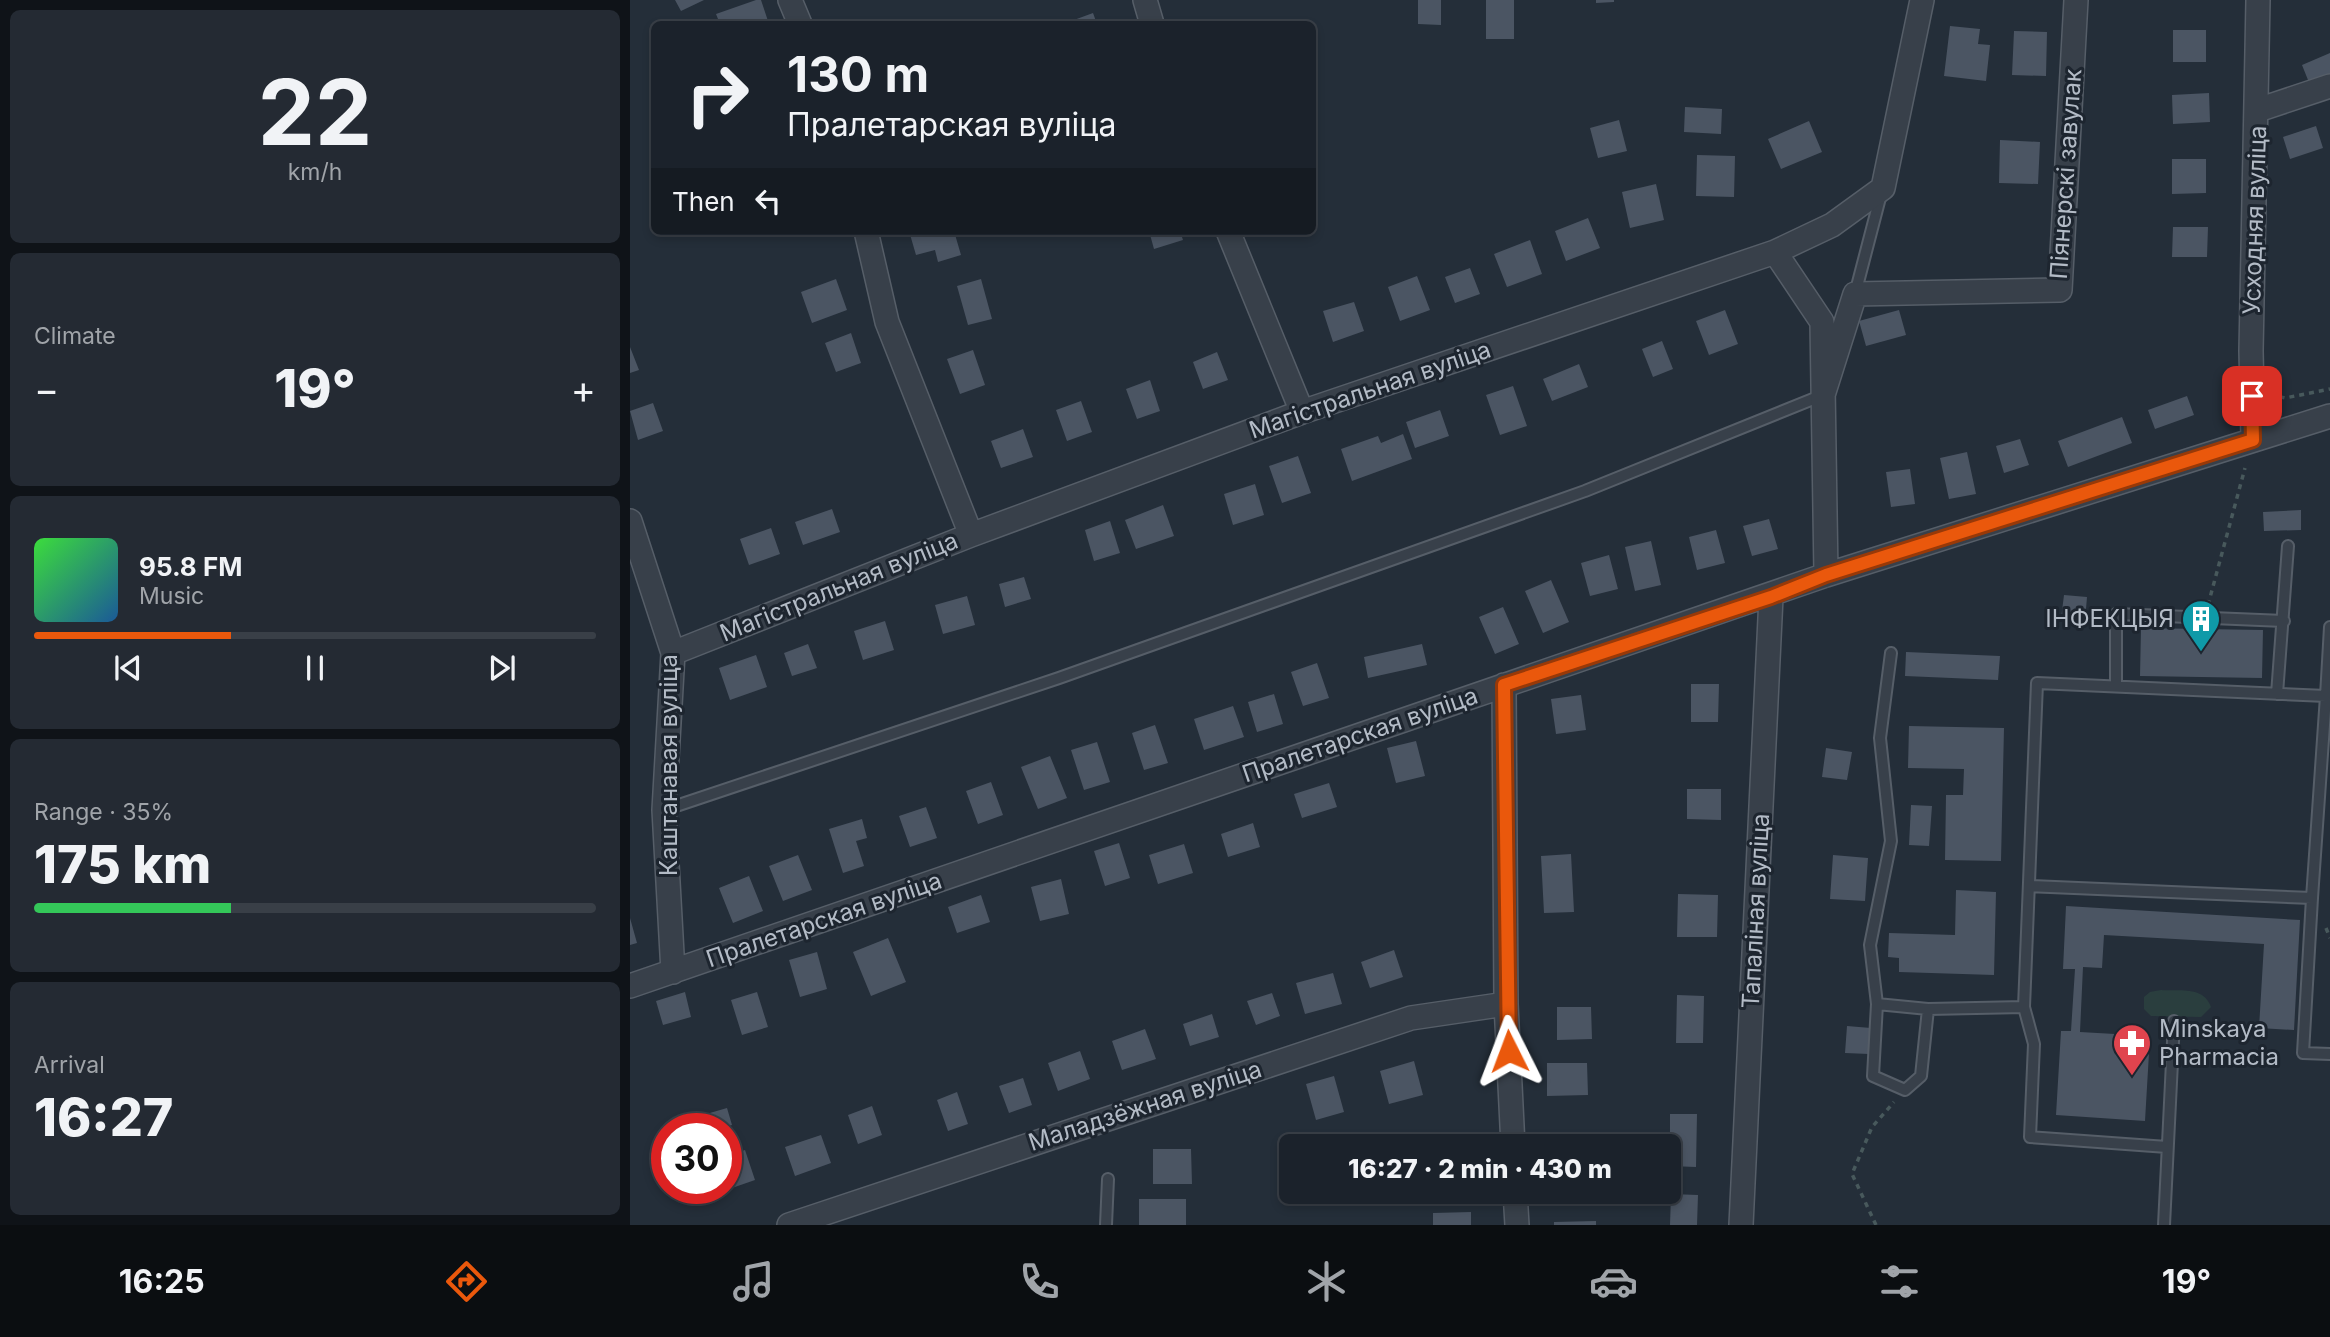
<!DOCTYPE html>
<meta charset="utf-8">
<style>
:root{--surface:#1b222b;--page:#242a33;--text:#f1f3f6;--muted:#a0a4a9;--line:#393f47;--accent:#ea580c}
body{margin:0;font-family:Inter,sans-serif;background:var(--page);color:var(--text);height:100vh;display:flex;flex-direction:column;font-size:26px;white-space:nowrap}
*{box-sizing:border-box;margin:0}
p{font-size:23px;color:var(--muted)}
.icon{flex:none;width:38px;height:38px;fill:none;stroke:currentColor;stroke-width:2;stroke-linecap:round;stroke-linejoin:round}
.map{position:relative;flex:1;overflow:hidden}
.side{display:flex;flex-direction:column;gap:10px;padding:10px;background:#0f1318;width:630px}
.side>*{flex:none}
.guide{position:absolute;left:21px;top:21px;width:665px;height:214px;border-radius:10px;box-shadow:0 4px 10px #0003,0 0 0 2px var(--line);background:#1b222b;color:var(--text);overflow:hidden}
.speed{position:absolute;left:21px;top:1113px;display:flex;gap:14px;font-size:35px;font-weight:700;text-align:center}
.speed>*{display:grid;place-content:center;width:91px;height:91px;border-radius:50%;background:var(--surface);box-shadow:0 4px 10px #0003,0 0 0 2px var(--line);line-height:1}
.speed .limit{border:10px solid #d22;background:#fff;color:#111}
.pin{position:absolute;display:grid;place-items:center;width:60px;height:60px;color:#fff;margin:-30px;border-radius:14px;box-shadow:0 4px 10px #0006}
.me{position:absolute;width:77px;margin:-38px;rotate:357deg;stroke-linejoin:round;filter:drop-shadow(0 0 5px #0008)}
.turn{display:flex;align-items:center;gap:24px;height:147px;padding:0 21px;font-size:32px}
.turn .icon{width:91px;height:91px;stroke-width:2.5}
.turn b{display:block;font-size:49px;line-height:60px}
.then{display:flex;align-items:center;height:66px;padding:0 21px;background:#0003;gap:14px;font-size:26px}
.big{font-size:52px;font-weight:800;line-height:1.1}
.side .tile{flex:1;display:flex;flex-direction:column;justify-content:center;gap:10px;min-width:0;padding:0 24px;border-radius:10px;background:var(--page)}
.side .dial{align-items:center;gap:0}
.dial b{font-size:91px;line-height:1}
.song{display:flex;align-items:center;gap:21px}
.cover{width:84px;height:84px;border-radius:10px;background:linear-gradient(135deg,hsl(120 70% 55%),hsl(210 70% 35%))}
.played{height:7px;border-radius:4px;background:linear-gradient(90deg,var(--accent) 35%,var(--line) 35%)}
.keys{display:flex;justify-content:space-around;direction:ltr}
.heat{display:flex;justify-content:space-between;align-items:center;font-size:38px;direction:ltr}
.charge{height:10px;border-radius:5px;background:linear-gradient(90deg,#34c759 35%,var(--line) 0)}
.trip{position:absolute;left:649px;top:1134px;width:402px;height:70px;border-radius:10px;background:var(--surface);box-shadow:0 4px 10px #0003,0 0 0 2px var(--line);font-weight:800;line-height:70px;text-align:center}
.tabs{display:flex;height:112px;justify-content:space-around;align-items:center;background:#0b0e11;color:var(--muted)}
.tabs .icon{width:49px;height:49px}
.tabs .selected{color:var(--accent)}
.tabs b{font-size:32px;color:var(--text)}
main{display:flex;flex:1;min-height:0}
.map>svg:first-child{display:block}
.green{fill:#2a3e3e}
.building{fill:#4b5563}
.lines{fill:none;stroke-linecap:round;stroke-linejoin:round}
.lane-casing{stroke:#565e68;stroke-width:14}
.street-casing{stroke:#565e68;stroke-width:26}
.path{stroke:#48595c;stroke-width:3.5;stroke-dasharray:5 5;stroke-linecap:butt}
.lane{stroke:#38404a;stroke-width:10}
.street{stroke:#38404a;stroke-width:23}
.route-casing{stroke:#983908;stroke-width:18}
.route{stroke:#ea580c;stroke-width:12}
.labels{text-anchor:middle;stroke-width:6;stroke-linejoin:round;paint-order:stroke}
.street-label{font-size:24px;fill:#b3bbc6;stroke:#1d252f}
.poi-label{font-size:24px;fill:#b3bbc6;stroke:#1d252f;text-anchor:end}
</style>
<main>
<section class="side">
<div class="tile dial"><b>22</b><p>km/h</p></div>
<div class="tile"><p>Climate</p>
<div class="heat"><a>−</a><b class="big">19°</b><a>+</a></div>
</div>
<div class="tile">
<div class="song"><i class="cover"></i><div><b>95.8 FM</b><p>Music</p></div></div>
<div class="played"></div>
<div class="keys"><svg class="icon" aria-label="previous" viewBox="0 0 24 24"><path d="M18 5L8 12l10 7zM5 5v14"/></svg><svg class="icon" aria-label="pause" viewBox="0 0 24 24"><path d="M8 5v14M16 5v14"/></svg><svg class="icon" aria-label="next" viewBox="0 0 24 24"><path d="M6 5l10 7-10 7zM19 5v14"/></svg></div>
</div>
<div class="tile"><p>Range · 35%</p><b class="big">175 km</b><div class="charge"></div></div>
<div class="tile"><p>Arrival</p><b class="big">16:27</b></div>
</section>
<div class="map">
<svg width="1700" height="1225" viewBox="0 0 1700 1225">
<rect width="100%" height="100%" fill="#242e39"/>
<path class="green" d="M1531,990C1550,991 1574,986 1581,1007L1571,1017L1521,1016L1514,1009V997L1520,992Z"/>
<path class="building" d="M45,0H74L51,11Z
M126,0H131L139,24H90L86,14Z
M788,0H811V25L788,24Z
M856,0H884V39H856Z
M966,0H984V2L966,3Z
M463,13L467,24H433Z
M1320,26L1350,29L1348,44L1360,45L1356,81L1314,76Z
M1543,30H1576V62H1543Z
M1384,31L1417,32L1416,76L1382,75Z
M1700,53V77L1680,85L1672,65Z
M1579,93L1580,122L1543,124L1542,95Z
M1055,107L1092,109L1091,134L1054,132Z
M989,120L997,151L968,158L960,128Z
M1179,121L1192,152L1151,169L1138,139Z
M1686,126L1693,148L1660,159L1653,137Z
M1370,140L1410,142L1408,184L1369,183Z
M1067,155L1105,156L1104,197L1066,196Z
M1542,159H1576V193L1542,194Z
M1026,184L1034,220L1000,228L992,192Z
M958,218L970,248L936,261L925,231Z
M1543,227H1578L1577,257H1542Z
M279,231H324L331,255L308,262L305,250L286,255Z
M519,231H550L553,240L524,249Z
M900,240L912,274L877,287L864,254Z
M840,268L850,294L825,303L815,277Z
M787,276L800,310L770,321L758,287Z
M206,279L217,310L182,323L171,292Z
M351,279L362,319L338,325L327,286Z
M724,302L734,331L703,342L693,311Z
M1095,310L1108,344L1079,355L1066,321Z
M1269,310L1276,335L1236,346L1229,321Z
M221,333L231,363L206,372L195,343Z
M1032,341L1043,369L1023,377L1012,349Z
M0,347L9,370L0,373Z
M343,350L355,385L330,394L317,359Z
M587,352L598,380L573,389L563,362Z
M949,364L958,387L922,401L913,379Z
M520,380L530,411L507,419L496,389Z
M883,386L897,426L870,435L856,395Z
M1557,396L1564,415L1525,429L1518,410Z
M451,401L462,432L437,441L426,410Z
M23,403L33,431L8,440L0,411Z
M810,410L819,436L785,448L776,422Z
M1492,417L1502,443L1438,467L1428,441Z
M393,429L403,457L371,468L361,441Z
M773,434L782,459L722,481L711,449L748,436L751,443Z
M1390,439L1399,465L1374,473L1366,446Z
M1337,452L1346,494L1319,499L1310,458Z
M668,456L681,493L652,503L639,466Z
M1280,469L1285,504L1261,507L1256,472Z
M625,484L634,515L603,525L594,494Z
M533,505L544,536L506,549L495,520Z
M202,509L210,532L173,545L165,522Z
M1671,510V530L1634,531L1633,512Z
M1139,519L1148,549L1122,556L1113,526Z
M480,521L490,553L464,561L455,530Z
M141,528L150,554L119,565L110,539Z
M1086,530L1095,563L1067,570L1059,537Z
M1021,541L1031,585L1005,591L995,547Z
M979,555L988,589L960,596L951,563Z
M394,577L401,599L375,607L369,584Z
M921,580L939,622L913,633L895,591Z
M1434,595L1457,597L1455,621L1431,619Z
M337,596L345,625L313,634L305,605Z
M873,607L889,644L865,654L849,617Z
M255,621L264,650L233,660L224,631Z
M1511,628L1633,630L1632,678L1510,676Z
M178,644L187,668L162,676L154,653Z
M792,644L797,665L738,678L734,657Z
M1276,652L1370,656L1368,680L1275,676Z
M126,655L137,687L100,700L89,668Z
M687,663L699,698L673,706L661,672Z
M1061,684H1089L1088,722H1061Z
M644,694L653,724L627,732L618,702Z
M951,695L956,730L926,734L921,699Z
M603,706L614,737L574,750L564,719Z
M525,725L538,763L514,770L502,733Z
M1279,726L1374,728L1371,861L1315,860L1316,795H1333L1334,769L1278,768Z
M786,741L795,776L766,783L757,748Z
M467,742L480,782L454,790L441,750Z
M1196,748L1222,752L1217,780L1192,777Z
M420,756L437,798L408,809L391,767Z
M361,782L373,815L348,824L336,791Z
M699,783L707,807L672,818L664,794Z
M1057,789H1091V820L1057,819Z
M1281,805L1302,806L1299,846L1279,845Z
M296,807L307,838L280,847L269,816Z
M232,819L237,838L226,841L234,866L213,873L199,829Z
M623,823L630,847L598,857L591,834Z
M489,843L500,878L475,886L464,851Z
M554,844L563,873L528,884L519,855Z
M941,854L944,912L914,913L911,856Z
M168,855L182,890L153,901L139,866Z
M1203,855L1238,858L1235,901L1200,899Z
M119,876L133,911L103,923L89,888Z
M431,879L439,914L410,921L401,887Z
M1326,890L1366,892L1364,975L1269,972V958L1258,957L1259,933L1325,935Z
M1048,894L1088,895L1087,937H1047Z
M351,895L360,922L327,933L318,907Z
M1436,906L1670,920L1664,1030L1629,1028L1634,944L1474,935L1472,968L1453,967L1450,1032L1520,1036L1515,1121L1426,1115L1431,1031H1441L1445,969H1433Z
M0,918L7,943L0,945Z
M258,938L276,982L241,996L223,952Z
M764,950L773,977L740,988L731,962Z
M187,952L197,989L170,997L159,960Z
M703,973L712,1004L675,1014L666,983Z
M55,992L61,1017L33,1025L26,1001Z
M127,992L138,1027L112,1035L101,1000Z
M642,993L650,1016L626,1025L617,1001Z
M1047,995L1074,996L1073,1043H1046Z
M927,1007H961L962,1039L927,1040Z
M582,1014L589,1037L560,1046L553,1024Z
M1217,1026L1241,1028L1239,1054L1215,1053Z
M515,1029L526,1059L492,1070L482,1041Z
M450,1051L460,1079L428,1091L418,1063Z
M784,1061L793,1095L759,1104L750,1071Z
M917,1063H957L958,1095L917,1096Z
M704,1076L714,1112L686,1120L676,1084Z
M393,1078L402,1105L379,1113L369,1086Z
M327,1092L338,1124L318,1131L307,1100Z
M242,1106L252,1135L228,1144L218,1115Z
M97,1108L102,1125L89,1129H61L59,1119Z
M1040,1114H1067L1066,1167L1040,1166Z
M191,1135L201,1163L165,1176L155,1147Z
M523,1149H561L562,1184H523Z
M115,1150L125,1180L102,1188L96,1172V1157Z
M936,1192H989V1198L936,1199Z
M1041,1194L1068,1195L1067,1225H1040Z
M509,1199H556V1225H509Z
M841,1212V1225H803V1213Z
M966,1221V1225H924V1222Z"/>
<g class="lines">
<defs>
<path id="lane" d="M1225,294L1251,194
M1261,653L1250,738L1261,841L1240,945L1247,1004L1243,1076L1275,1090L1291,1076L1298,1009L1394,1007
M1486,686V614L1654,621
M1647,694L1658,546
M1696,696L1700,627
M34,810L429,678L955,491L1193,395
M1399,886L1682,898L1673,1053L1700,1054
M1247,1004L1298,1009
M1537,1147L1400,1137L1404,1044L1394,1007L1407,683L1696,696L1682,898
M476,1225L478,1179
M1534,1225L1544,1021"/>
<path id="street" d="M160,0L170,24
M515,0L522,24
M1628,110L1700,86
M236,231L257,322L341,535
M598,231L672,412
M1145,252L1192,322L1196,575
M1193,395L1225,294L1430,290L1446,0
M1623,440L1621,351L1628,0
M0,521L43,653L34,810L43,972
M43,653L341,535L672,412L1145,252L1202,225L1253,188L1292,0
M874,685L876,1004L883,1146
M0,986L1196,575L1700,416
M885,1192L887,1225
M159,1225L781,1018L876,1004
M1111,1225L1141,597"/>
</defs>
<use href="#lane" class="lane-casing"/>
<use href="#street" class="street-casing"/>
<path class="path" d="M1640,394L1655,398L1700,389
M1578,605L1615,468
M1696,928L1700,938
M1246,1225L1222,1174L1242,1127L1264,1102"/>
<use href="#lane" class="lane"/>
<use href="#street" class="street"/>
</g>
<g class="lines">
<defs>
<path id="route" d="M879,1051L874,685L1141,597L1196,575L1623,440L1622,396"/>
</defs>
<use href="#route" class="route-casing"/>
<use href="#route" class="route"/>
</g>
<defs>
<symbol id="building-pin" viewBox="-11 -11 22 30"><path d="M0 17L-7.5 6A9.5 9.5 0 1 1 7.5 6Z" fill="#0f9aa8" stroke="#1d252f"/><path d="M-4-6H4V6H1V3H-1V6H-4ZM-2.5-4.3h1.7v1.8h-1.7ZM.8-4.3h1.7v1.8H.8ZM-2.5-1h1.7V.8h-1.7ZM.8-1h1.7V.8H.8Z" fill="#fff"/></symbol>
<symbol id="pharmacy-pin" viewBox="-11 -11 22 30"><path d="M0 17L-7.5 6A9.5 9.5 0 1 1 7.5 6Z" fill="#e0444e" stroke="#1d252f"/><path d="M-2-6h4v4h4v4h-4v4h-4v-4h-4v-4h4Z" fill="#fff"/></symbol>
</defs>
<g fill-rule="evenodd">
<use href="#building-pin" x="1549" y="597" width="44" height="60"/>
<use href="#pharmacy-pin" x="1480" y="1021" width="44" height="60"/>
</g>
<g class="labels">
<g class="street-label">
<text transform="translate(1436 174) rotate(-86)" y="8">Піянерскі завулак</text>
<text transform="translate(1625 220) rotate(-88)" y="8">Усходняя вуліца</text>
<text transform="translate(740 390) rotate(-19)" y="8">Магістральная вуліца</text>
<text transform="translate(209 587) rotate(-22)" y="8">Магістральная вуліца</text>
<text transform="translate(730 735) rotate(-19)" y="8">Пралетарская вуліца</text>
<text transform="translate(39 765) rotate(-90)" y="8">Каштанавая вуліца</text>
<text transform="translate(1126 911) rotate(-87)" y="8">Тапаліная вуліца</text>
<text transform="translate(194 920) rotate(-19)" y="8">Пралетарская вуліца</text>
<text transform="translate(515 1106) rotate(-18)" y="8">Маладзёжная вуліца</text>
</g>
<g class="poi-label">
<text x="1544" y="627">ІНФЕКЦЫЯ</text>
<text x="1529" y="1037" text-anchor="start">Minskaya<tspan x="1529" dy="28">Pharmacia</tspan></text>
</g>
</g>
</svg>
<div class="speed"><div class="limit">30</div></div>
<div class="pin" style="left:1622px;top:396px;background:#d93025"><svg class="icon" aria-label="arrive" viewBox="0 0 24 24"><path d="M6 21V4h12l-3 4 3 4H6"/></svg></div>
<svg class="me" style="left:879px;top:1051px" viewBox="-20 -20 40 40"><path d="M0-17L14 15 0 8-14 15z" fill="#ea580c" stroke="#fff" stroke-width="4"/></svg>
<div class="trip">16:27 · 2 min · 430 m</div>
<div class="guide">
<div class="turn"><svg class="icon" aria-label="right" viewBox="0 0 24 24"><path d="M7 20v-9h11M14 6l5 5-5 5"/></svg><div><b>130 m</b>Пралетарская вуліца</div></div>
<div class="then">Then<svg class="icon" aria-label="left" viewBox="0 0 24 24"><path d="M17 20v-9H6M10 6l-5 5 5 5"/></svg></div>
</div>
</div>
</main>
<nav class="tabs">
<b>16:25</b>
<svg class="icon selected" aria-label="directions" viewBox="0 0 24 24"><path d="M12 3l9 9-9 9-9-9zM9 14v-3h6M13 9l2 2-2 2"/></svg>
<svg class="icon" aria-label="music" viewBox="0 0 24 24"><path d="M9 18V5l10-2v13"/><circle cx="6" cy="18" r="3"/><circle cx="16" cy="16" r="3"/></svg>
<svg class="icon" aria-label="phone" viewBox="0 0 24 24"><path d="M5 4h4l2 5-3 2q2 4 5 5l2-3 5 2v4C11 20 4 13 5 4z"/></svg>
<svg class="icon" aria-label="climate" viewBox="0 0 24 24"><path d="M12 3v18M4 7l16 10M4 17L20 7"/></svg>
<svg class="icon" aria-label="car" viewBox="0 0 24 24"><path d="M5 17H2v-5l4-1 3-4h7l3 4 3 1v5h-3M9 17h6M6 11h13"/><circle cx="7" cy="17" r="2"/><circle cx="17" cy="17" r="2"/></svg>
<svg class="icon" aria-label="filters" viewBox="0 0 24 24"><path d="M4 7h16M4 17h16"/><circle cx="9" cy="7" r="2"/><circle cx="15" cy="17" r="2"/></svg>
<b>19°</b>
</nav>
